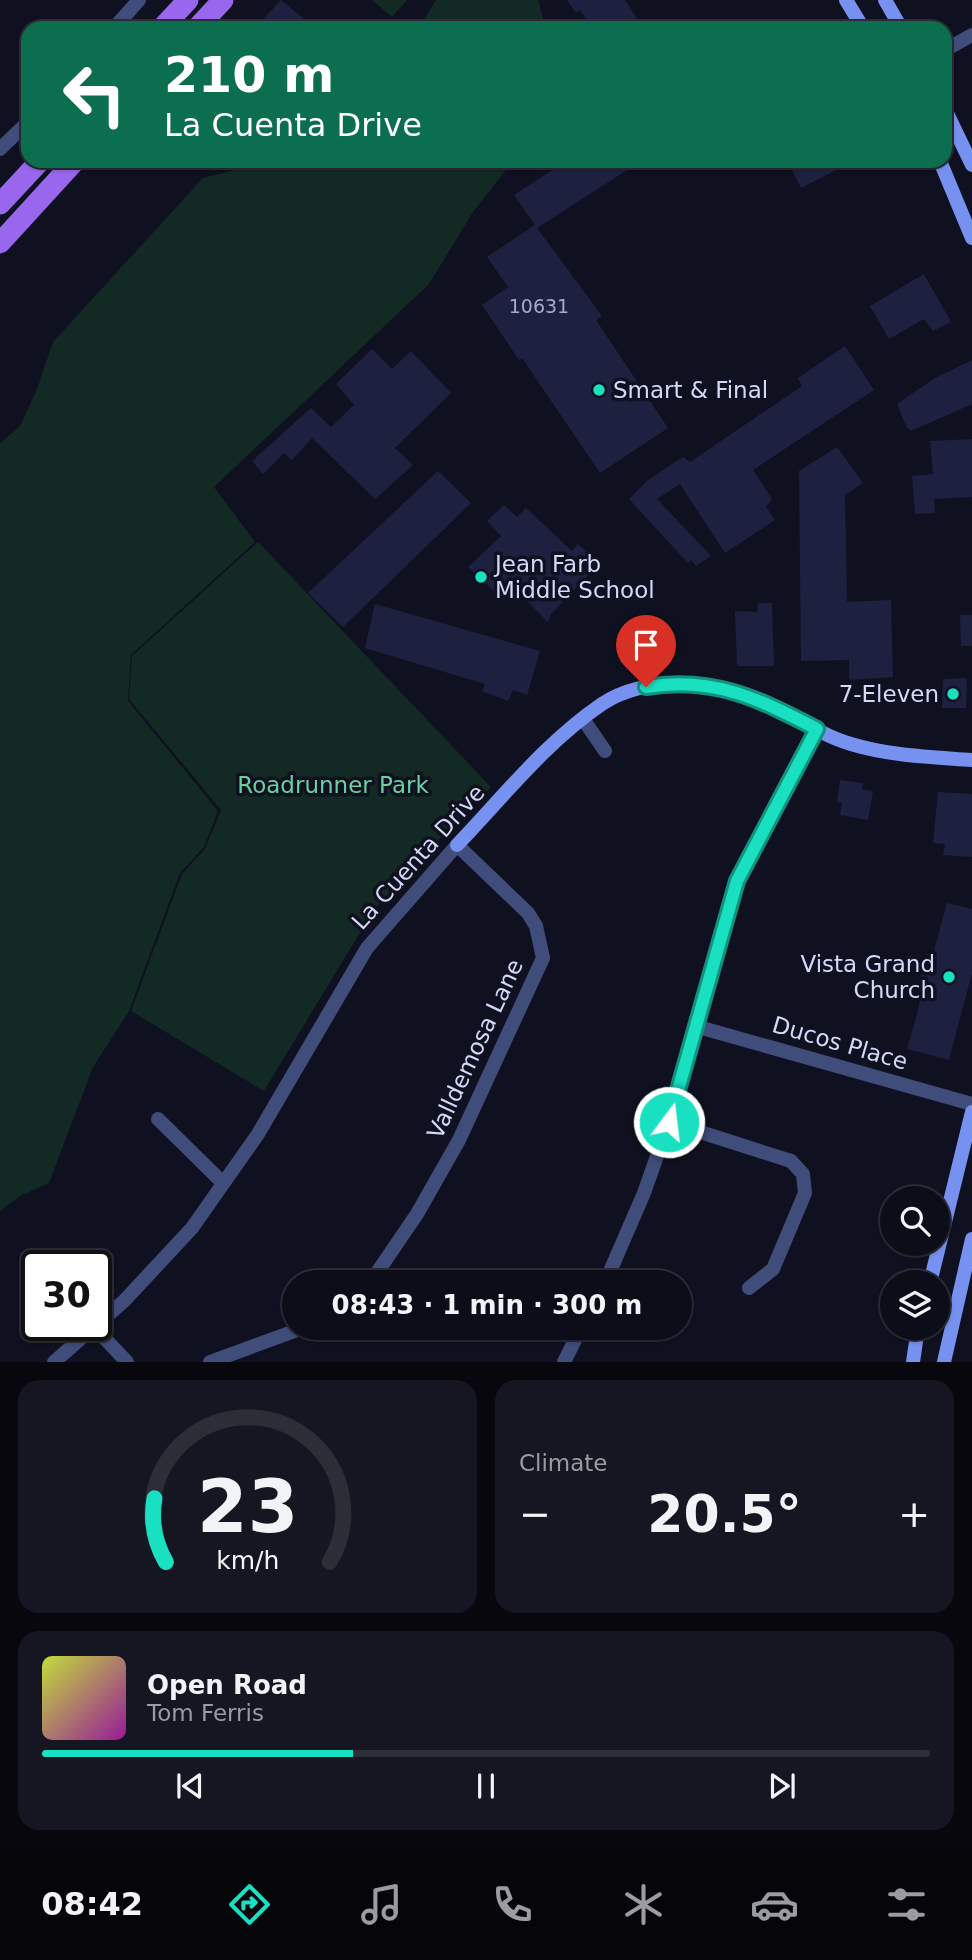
<!DOCTYPE html>
<meta charset="utf-8">
<style>
:root{--surface:#0c0d18;--page:#151621;--text:#f1f3f6;--muted:#9a9ca2;--line:#2c2d37;--accent:#1ae0c2}
body{margin:0;font-family:"DejaVu Sans",sans-serif;background:var(--page);color:var(--text);height:100vh;display:flex;flex-direction:column;font-size:26px;white-space:nowrap}
*{box-sizing:border-box;margin:0}
p{font-size:23px;color:var(--muted)}
.icon{flex:none;width:38px;height:38px;fill:none;stroke:currentColor;stroke-width:2;stroke-linecap:round;stroke-linejoin:round}
.map{position:relative;height:1362px;overflow:hidden}
.panel{display:flex;flex-direction:column;gap:18px;padding:18px;background:#07070d;flex:1}
.panel>*{flex:none}
.top-card{position:absolute;left:21px;top:21px;width:931px;height:147px;border-radius:21px;box-shadow:0 2px 5px #0004,0 0 0 2px var(--line);background:#0b6e4f;color:#fff;overflow:hidden}
.buttons{position:absolute;left:880px;top:1186px;display:grid;gap:14px}
.buttons a{display:grid;place-items:center;width:70px;height:70px;border-radius:50%;background:var(--surface);box-shadow:0 2px 5px #0004,0 0 0 2px var(--line);font-size:35px}
.speed{position:absolute;left:21px;top:1250px;display:flex;gap:14px;font-size:35px;font-weight:700;text-align:center}
.speed>*{display:grid;place-content:center;width:91px;height:91px;border-radius:50%;background:var(--surface);box-shadow:0 2px 5px #0004,0 0 0 2px var(--line);line-height:1}
.speed .limit{border:4px solid #111;border-radius:10px;background:#fff;color:#111}
.pin{position:absolute;display:grid;place-items:center;width:60px;height:60px;color:#fff;margin:-72px -30px;border-radius:50% 50% 50% 0;rotate:-45deg;box-shadow:0 0 7px #0007}
.pin .icon{rotate:45deg}
.me{position:absolute;width:77px;margin:-38px;rotate:15deg;stroke-linejoin:round;filter:drop-shadow(0 0 5px #0008)}
.turn{display:flex;align-items:center;gap:24px;height:147px;padding:0 28px;font-size:32px}
.turn .icon{width:91px;height:91px;stroke-width:2.5}
.turn b{display:block;font-size:49px;line-height:60px}
.big{font-size:52px;font-weight:600;line-height:1.1}
.panel .tile{flex:1;display:flex;flex-direction:column;justify-content:center;gap:10px;min-width:0;padding:0 24px;border-radius:21px;background:var(--page)}
.panel .dial{align-items:center;gap:0}
.dial svg{height:182px;overflow:visible;fill:none;stroke:var(--line);stroke-width:7;stroke-linecap:round;text-anchor:middle}
.dial text{fill:var(--text);stroke:none}
.song{display:flex;align-items:center;gap:21px}
.cover{width:84px;height:84px;border-radius:10px;background:linear-gradient(135deg,hsl(70 70% 55%),hsl(300 70% 35%))}
.played{height:7px;border-radius:4px;background:linear-gradient(90deg,var(--accent) 35%,var(--line) 35%)}
.keys{display:flex;justify-content:space-around;direction:ltr}
.heat{display:flex;justify-content:space-between;align-items:center;font-size:38px;direction:ltr}
.panel .tiles{flex:1;display:grid;gap:18px;grid-template-columns:1fr 1fr}
.tile:last-child{grid-column:span 2}
.trip{position:absolute;left:282px;top:1270px;width:410px;height:70px;border-radius:35px;background:var(--surface);box-shadow:0 2px 5px #0004,0 0 0 2px var(--line);font-weight:600;line-height:70px;text-align:center}
.dock{display:flex;height:112px;justify-content:space-around;align-items:center;background:#05050a;color:var(--muted)}
.dock .icon{width:49px;height:49px}
.dock .active{color:var(--accent)}
.dock b{font-size:32px;color:var(--text)}
.map>svg:first-child{display:block}
.green{fill:#132923}
.building{fill:#1e203f}
.lines{fill:none;stroke-linecap:round;stroke-linejoin:round}
.street{stroke:#404c7a;stroke-width:14}
.secondary{stroke:#7691ef;stroke-width:14}
.primary{stroke:#9967ed;stroke-width:21}
.route-casing{stroke:#11927e;stroke-width:18}
.route{stroke:#1ae0c2;stroke-width:12}
.poi-dot{fill:#1ae0c2;stroke:#101120;stroke-width:2.5}
.labels{text-anchor:middle;stroke-width:7;stroke-linejoin:round;paint-order:stroke}
.number-label{font-size:19px;fill:#a6abcb}
.poi-label{font-size:23px;fill:#d4d9fa;stroke:#101120;text-anchor:start}
.park-label{font-size:23px;fill:#68d19d;stroke:#101120}
.street-label{font-size:23px;fill:#d4d9fa;stroke:#101120}
</style>
<div class="map">
<svg width="972" height="1362" viewBox="0 0 972 1362">
<rect width="100%" height="100%" fill="#101120"/>
<path class="green" d="M372,0H407L392,17Z
M436,0H538L546,28H419Z
M271,161H513L473,212L429,284L214,487L255,542L131,655L128,701L218,811L204,847L180,873L129,1011L93,1067L49,1183L20,1196L0,1211V443L20,426L37,389L53,342L203,178Z
M258,542L491,787L431,847L373,911L264,1091L131,1011L182,874L205,849L221,810L129,699L132,656Z"/>
<path class="building" d="M281,0L307,21L300,28H255Z
M567,0H625L643,28H592L580,10L576,13Z
M566,161H641L537,228L602,316L596,320L668,428L600,473L522,358L519,360L482,305L508,287L487,257L535,225L514,195Z
M793,161H854L801,188L792,170L796,168Z
M924,274L951,322L933,331L924,319L889,339L870,306Z
M845,346L874,390L753,470L772,499L766,507L775,520L725,553L680,484L657,499L711,556L696,566L691,560L688,563L629,499L647,481L666,468L683,457L690,462L802,386L798,378Z
M372,349L392,369L411,351L451,393L395,448L413,465L375,499L312,438L292,460L284,453L263,474L252,461L311,408L331,427L354,405L336,384Z
M972,360V404L911,431L907,428L897,404L935,378Z
M972,439V497L934,499L935,513L915,514L912,476L933,474L930,441Z
M837,447L863,483L845,495L847,602L891,600L893,677L849,680V660L801,661L799,471Z
M438,471L471,503L343,627L308,593Z
M504,505L517,517L526,508L572,551L578,544L599,564L551,614L548,622L517,591L511,597L503,587L496,593L468,567L501,536L487,521Z
M758,603H772L774,666H737L735,611L757,612Z
M375,604L540,651L527,695L513,690L508,701L482,691L485,684L365,648Z
M960,615H972V646H961Z
M967,678L966,708H942L943,679Z
M840,780L863,783L862,789L873,791L868,820L840,815L842,803L837,802Z
M938,792L972,794V857L943,855L945,844L933,843Z
M947,903L972,909V973L949,1060L907,1049L919,1007L922,985L919,983L927,953L933,954Z"/>
<g class="lines">
<path class="street" d="M114,28L139,0
M945,50L972,35
M0,149L28,122
M583,719L605,751
M695,1026L972,1104
M158,1119L223,1183
M669,1122L791,1161L803,1174L805,1193L773,1269L749,1288
M605,1283L644,1193L669,1122L737,881L817,729
M95,1328L127,1362
M54,1362L124,1301L192,1228L258,1134L367,948L457,845L528,913L536,926L543,958L459,1140L417,1214L370,1283
M210,1362L303,1328
M564,1362L581,1328"/>
<path class="secondary" d="M846,0L863,28
M885,0L901,28
M945,109L972,165
M940,161L972,238
M457,845C503,797 546,742 602,704C644,676 710,680 756,698C788,711 817,734 851,744C890,756 932,757 972,760
M930,1283L972,1112
M913,1362L918,1328
M944,1362L972,1239"/>
<path class="primary" d="M162,28L188,0
M197,28L223,0
M0,204L40,161
M0,243L75,161"/>
</g>
<g class="lines">
<defs>
<path id="route" d="M646,687C714,676 759,699 817,729L737,881L669,1122"/>
</defs>
<use href="#route" class="route-casing"/>
<use href="#route" class="route"/>
</g>
<g class="poi-dot">
<circle cx="599" cy="390" r="7"/>
<circle cx="481" cy="577" r="7"/>
<circle cx="953" cy="694" r="7"/>
<circle cx="949" cy="977" r="7"/>
</g>
<g class="labels">
<g class="number-label">
<text x="539" y="313">10631</text>
</g>
<g class="poi-label">
<text x="613" y="398">Smart &amp; Final</text>
<text x="495" y="572">Jean Farb<tspan x="495" dy="26">Middle School</tspan></text>
<text x="939" y="702" text-anchor="end">7-Eleven</text>
<text x="935" y="972" text-anchor="end">Vista Grand<tspan x="935" dy="26">Church</tspan></text>
</g>
<g class="park-label">
<text x="333" y="793">Roadrunner Park</text>
</g>
<g class="street-label">
<text transform="translate(418 857) rotate(-48)" y="8">La Cuenta Drive</text>
<text transform="translate(840 1043) rotate(16)" y="8">Ducos Place</text>
<text transform="translate(475 1049) rotate(-65)" y="8">Valldemosa Lane</text>
</g>
</g>
</svg>
<div class="buttons">
<a><svg class="icon" aria-label="search" viewBox="0 0 24 24"><circle cx="10" cy="10" r="6"/><path d="M15 15l6 6"/></svg></a>
<a><svg class="icon" aria-label="layers" viewBox="0 0 24 24"><path d="M12 4l9 5-9 5-9-5zM3 14l9 5 9-5"/></svg></a>
</div>
<div class="speed"><div class="limit">30</div></div>
<div class="pin" style="left:646px;top:687px;background:#d93025"><svg class="icon" aria-label="arrive" viewBox="0 0 24 24"><path d="M6 21V4h12l-3 4 3 4H6"/></svg></div>
<svg class="me" style="left:669px;top:1122px" viewBox="-20 -20 40 40"><circle r="17" fill="#1ae0c2" stroke="#fff" stroke-width="3"/><path d="M0-11L8 9 0 5-8 9z" fill="#fff"/></svg>
<div class="trip">08:43 · 1 min · 300 m</div>
<div class="top-card">
<div class="turn"><svg class="icon" aria-label="left" viewBox="0 0 24 24"><path d="M17 20v-9H6M10 6l-5 5 5 5"/></svg><div><b>210 m</b>La Cuenta Drive</div></div>
</div>
</div>
<section class="panel">
<div class="tiles">
<div class="tile dial"><svg viewBox="0 0 100 80">
<path d="M14 69A42 42 0 1 1 86 69"/>
<path d="M14 69A42 42 0 0 1 9 41" stroke="#1ae0c2"/>
<text x="50" y="56" font-size="32" font-weight="700">23</text>
<text x="50" y="72" font-size="11">km/h</text>
</svg></div>
<div class="tile"><p>Climate</p>
<div class="heat"><a>−</a><b class="big">20.5°</b><a>+</a></div>
</div>
<div class="tile">
<div class="song"><i class="cover"></i><div><b>Open Road</b><p>Tom Ferris</p></div></div>
<div class="played"></div>
<div class="keys"><svg class="icon" aria-label="previous" viewBox="0 0 24 24"><path d="M18 5L8 12l10 7zM5 5v14"/></svg><svg class="icon" aria-label="pause" viewBox="0 0 24 24"><path d="M8 5v14M16 5v14"/></svg><svg class="icon" aria-label="next" viewBox="0 0 24 24"><path d="M6 5l10 7-10 7zM19 5v14"/></svg></div>
</div>
</div>
</section>
<nav class="dock">
<b>08:42</b>
<svg class="icon active" aria-label="directions" viewBox="0 0 24 24"><path d="M12 3l9 9-9 9-9-9zM9 14v-3h6M13 9l2 2-2 2"/></svg>
<svg class="icon" aria-label="music" viewBox="0 0 24 24"><path d="M9 18V5l10-2v13"/><circle cx="6" cy="18" r="3"/><circle cx="16" cy="16" r="3"/></svg>
<svg class="icon" aria-label="phone" viewBox="0 0 24 24"><path d="M5 4h4l2 5-3 2q2 4 5 5l2-3 5 2v4C11 20 4 13 5 4z"/></svg>
<svg class="icon" aria-label="climate" viewBox="0 0 24 24"><path d="M12 3v18M4 7l16 10M4 17L20 7"/></svg>
<svg class="icon" aria-label="car" viewBox="0 0 24 24"><path d="M5 17H2v-5l4-1 3-4h7l3 4 3 1v5h-3M9 17h6M6 11h13"/><circle cx="7" cy="17" r="2"/><circle cx="17" cy="17" r="2"/></svg>
<svg class="icon" aria-label="filters" viewBox="0 0 24 24"><path d="M4 7h16M4 17h16"/><circle cx="9" cy="7" r="2"/><circle cx="15" cy="17" r="2"/></svg>
</nav>
